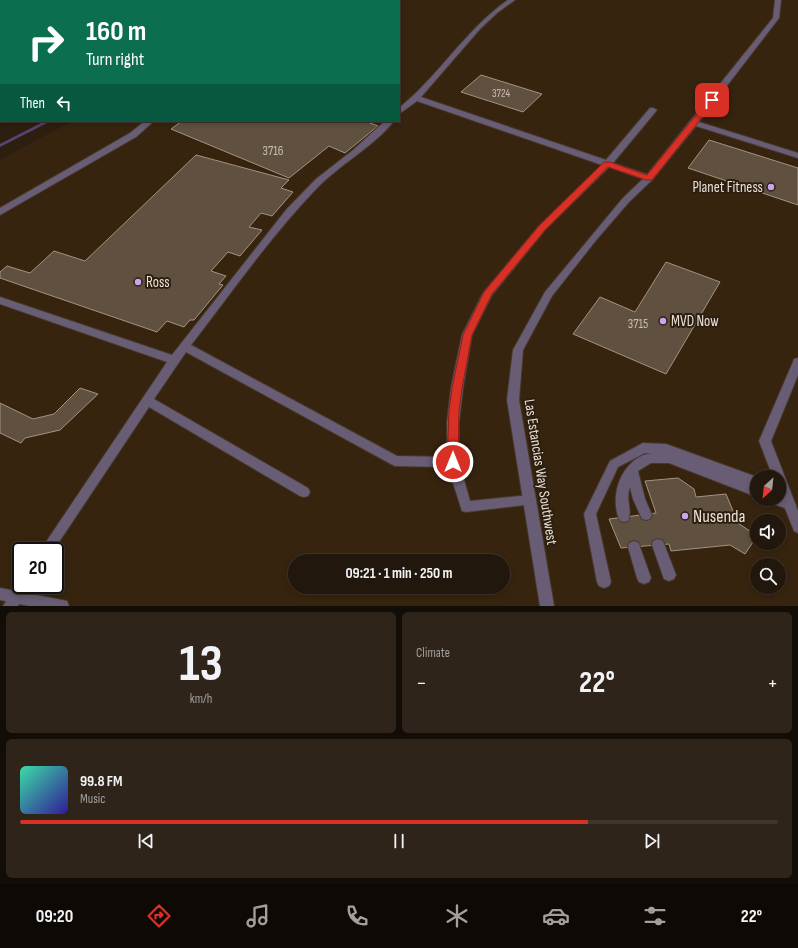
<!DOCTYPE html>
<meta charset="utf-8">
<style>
:root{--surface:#22170c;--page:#2e241a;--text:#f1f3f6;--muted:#a29f9d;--line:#3f362d;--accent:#d93025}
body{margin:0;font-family:"Sofia Sans Condensed",sans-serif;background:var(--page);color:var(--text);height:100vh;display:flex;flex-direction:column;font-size:15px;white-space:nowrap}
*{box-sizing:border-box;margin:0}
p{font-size:13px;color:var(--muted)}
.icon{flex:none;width:22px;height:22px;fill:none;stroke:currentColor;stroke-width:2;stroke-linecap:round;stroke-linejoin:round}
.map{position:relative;height:606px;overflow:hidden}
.drawer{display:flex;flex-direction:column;gap:6px;padding:6px;background:#130d07;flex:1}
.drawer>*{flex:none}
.top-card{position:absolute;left:0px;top:0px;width:400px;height:122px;box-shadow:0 2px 6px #0003,0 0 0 1px var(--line);background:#0b6e4f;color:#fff;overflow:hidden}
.needle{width:26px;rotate:207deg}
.tools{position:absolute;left:750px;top:470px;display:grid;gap:8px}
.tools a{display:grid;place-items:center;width:36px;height:36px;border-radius:50%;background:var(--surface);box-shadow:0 2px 6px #0003,0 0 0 1px var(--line);font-size:20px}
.speed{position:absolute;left:12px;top:542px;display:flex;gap:8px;font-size:20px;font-weight:700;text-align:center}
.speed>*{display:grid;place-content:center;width:52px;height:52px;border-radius:50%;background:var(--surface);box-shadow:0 2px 6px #0003,0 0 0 1px var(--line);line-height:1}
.speed .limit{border:2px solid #111;border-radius:6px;background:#fff;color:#111}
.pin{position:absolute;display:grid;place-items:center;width:34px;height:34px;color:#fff;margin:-17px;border-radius:8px;box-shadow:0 2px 6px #0006}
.me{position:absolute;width:44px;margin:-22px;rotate:0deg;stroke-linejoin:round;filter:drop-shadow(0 0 3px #0008)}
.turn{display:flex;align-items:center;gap:14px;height:84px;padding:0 20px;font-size:18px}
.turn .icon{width:52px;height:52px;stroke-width:2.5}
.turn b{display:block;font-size:28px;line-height:34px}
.then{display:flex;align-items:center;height:38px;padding:0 20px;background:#0003;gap:8px;font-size:15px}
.big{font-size:30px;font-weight:700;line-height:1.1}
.drawer .tile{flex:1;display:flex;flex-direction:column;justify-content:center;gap:6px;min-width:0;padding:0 14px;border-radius:6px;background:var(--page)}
.drawer .dial{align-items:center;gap:0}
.dial b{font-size:52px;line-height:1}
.song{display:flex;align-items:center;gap:12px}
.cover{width:48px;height:48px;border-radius:6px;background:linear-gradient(135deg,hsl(160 70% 55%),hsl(250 70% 35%))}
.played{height:4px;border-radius:2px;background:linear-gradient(90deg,var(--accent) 75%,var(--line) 75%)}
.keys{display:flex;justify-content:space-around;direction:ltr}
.heat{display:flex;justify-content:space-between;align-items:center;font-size:22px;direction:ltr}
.drawer .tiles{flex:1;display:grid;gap:6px;grid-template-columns:1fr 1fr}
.tile:last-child{grid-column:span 2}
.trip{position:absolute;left:288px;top:554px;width:222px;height:40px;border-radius:20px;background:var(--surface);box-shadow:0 2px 6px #0003,0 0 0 1px var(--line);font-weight:700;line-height:40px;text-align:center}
.dock{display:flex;height:64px;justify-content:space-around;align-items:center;background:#0e0905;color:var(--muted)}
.dock .icon{width:28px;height:28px}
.dock .on{color:var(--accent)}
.dock b{font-size:18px;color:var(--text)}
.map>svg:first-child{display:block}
.built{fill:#37240f;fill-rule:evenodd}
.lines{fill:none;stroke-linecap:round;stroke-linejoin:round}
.stream{fill:#5b4176;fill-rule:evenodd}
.building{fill:#605040;stroke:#a49380}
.lane-casing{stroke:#473a2c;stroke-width:2}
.street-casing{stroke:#473a2c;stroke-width:2}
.lane{fill:#685d75;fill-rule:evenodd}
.street{fill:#685d75;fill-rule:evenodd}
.route{fill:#d93025;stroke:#8d1f18}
.poi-dot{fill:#c8a5ee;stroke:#2d1f10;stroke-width:1.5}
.labels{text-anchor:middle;stroke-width:4;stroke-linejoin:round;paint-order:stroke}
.far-number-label{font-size:11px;fill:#c8bcb1}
.number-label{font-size:13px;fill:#c8bcb1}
.poi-label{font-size:15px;fill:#eae0d7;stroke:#2d1f10;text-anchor:start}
.street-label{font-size:15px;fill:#eae0d7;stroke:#2d1f10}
.near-poi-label{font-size:18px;fill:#eae0d7;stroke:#2d1f10;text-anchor:start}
</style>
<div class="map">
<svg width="798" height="606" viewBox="0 0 798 606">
<rect width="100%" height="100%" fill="#2d1f10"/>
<path class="built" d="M298,0H798V606H0V160L72,121H399V1H296ZM757,477H779V499H757ZM757,521H779V543H757ZM21,551H55V585H21ZM295,561H503V587H295ZM757,565H779V587H757Z"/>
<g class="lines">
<path class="stream" d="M282,0H287L286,1H281Z
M45,121H51L0,147V144Z"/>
</g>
<path class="building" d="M481,75L542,94L523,112L461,92Z
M182,121H365L378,126L345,153L329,146L289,178L171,129Z
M709,140L798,168V205L688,168Z
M196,155L289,180L281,188L293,192L272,216L261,213L249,227L262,230L240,256L228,252L211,271L226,276L219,284L223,285L194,320H190L184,327L167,321L157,332L0,278V272L7,266L30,273L54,251L85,261Z
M666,262L720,282L666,374L573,334L600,297L635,312Z
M80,388L98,394L60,430L25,438L21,443L0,433V403L33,419L54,414Z
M678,478L694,489L696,497L726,494L738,523L757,536L745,554L730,545L671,551L669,544L621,548L609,519L656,513L645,481Z"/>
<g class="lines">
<defs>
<path id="lane" d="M344,0H352L344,1Z
M508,0H515L497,13L480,29L421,97L606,160L650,108H653L657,110L613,163L652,176L653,178L652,180H646L609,167L545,230L492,295L472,335L463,388L459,422V462L470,501L530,495L534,496L536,500L534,504L466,512L462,511L448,467L395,466L391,464L186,352L154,399L308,488L310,492L308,496L304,497L300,496L149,407L53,551H40L167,362L0,304V297L172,355L286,210L316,179L352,151L385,121H394C372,148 340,164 316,189C270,237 232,292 191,345L397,456L447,457V422L451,388L462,335L483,293L539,226L602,165L417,101L399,114V108C439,76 465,30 508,0Z
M145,121H154L136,137L0,215V208L130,133Z
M643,443L666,444L757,477V497L669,463H651L638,471L645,499L652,515L650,519L646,520L642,519L633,499L630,487C625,499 633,511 628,521L624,522L620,521C608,496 622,458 651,453H645L618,467L596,514L611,582L609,586L604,588L599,586L597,582L584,514L610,461Z
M779,495L794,501L796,505L794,509L790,510L771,503L769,499H779Z
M658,539L663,541L676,575L674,579L669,581L664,579L652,545L653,541Z
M634,541L639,543L640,547L651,578L649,582L644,584L639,582L637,578L628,547L629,543Z
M21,580V585H31L18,606H3Z"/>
<path id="street" d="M775,0H781L779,18L699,122L798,153V158L696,126L652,180L629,202L597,239L552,296L523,350L519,400L554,606H540L507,400L513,350L545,292L623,198L646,176L773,18Z
M798,358V375L771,441L798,511V533L794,531L779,493V477H773L759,441L793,362L794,359Z
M0,588L62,600L67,601L69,606H29L0,600Z"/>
</defs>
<use href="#lane" class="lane-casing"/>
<use href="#street" class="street-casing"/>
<use href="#lane" class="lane"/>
<use href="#street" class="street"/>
</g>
<path class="route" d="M710,98L716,100L652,180H646L608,167L545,230L492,294L472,335L462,388L459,411L458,462L457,465L453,467L449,465L447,462L449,411L452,388L463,335L484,292L539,226L604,162H610L647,175Z"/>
<g class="poi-dot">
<circle cx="771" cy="187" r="4"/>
<circle cx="138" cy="282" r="4"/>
<circle cx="663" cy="321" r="4"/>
<circle cx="685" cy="516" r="4"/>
</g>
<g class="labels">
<g class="far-number-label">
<text x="501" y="97">3724</text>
</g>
<g class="number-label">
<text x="273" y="155">3716</text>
<text x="638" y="328">3715</text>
</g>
<g class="poi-label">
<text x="763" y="192" text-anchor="end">Planet Fitness</text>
<text x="146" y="287">Ross</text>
<text x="671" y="326">MVD Now</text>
</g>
<g class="street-label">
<text transform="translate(541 472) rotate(81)" y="5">Las Estancias Way Southwest</text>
</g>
<g class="near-poi-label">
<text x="693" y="522">Nusenda</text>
</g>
</g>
</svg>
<div class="tools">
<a><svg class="needle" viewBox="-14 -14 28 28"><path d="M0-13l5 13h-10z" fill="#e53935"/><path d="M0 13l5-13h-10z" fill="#a29f9d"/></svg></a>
<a><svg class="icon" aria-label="sound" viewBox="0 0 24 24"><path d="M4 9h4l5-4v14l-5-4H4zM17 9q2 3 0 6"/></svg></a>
<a><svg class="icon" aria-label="search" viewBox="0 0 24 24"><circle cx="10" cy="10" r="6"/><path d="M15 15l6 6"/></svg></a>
</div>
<div class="speed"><div class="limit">20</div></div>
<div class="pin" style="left:712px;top:100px;background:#d93025"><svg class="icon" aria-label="arrive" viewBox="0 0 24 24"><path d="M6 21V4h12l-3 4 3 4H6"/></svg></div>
<svg class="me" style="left:453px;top:462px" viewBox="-20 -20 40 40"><circle r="17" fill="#d93025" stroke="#fff" stroke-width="3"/><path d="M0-11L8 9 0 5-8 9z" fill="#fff"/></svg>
<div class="trip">09:21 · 1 min · 250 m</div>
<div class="top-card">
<div class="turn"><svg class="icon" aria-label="right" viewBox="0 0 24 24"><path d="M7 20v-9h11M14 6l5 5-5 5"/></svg><div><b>160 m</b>Turn right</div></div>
<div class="then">Then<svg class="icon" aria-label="left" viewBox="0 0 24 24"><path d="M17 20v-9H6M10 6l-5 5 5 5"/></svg></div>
</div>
</div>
<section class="drawer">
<div class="tiles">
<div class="tile dial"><b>13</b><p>km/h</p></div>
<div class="tile"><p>Climate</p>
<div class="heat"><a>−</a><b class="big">22°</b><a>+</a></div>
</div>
<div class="tile">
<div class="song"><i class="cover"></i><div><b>99.8 FM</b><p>Music</p></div></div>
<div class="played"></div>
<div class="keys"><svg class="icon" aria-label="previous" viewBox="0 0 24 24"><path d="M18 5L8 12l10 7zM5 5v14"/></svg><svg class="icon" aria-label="pause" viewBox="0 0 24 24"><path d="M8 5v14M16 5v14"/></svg><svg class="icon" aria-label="next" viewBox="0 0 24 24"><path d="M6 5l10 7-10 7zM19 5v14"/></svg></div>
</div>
</div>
</section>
<nav class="dock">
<b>09:20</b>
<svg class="icon on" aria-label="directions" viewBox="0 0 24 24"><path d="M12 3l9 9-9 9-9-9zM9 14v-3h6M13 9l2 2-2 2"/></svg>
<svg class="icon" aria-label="music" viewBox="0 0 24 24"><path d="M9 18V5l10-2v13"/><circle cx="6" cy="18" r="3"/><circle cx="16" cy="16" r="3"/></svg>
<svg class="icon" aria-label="phone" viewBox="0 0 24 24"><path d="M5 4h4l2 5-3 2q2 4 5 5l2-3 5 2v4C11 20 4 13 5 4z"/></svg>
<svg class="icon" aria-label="climate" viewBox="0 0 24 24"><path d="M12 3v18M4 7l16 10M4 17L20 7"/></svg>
<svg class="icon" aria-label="car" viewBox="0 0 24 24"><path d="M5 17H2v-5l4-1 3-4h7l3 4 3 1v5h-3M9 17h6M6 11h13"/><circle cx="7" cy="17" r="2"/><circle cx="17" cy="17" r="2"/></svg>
<svg class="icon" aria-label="filters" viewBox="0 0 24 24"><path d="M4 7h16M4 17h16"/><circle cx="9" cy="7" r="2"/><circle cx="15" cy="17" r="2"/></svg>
<b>22°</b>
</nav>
